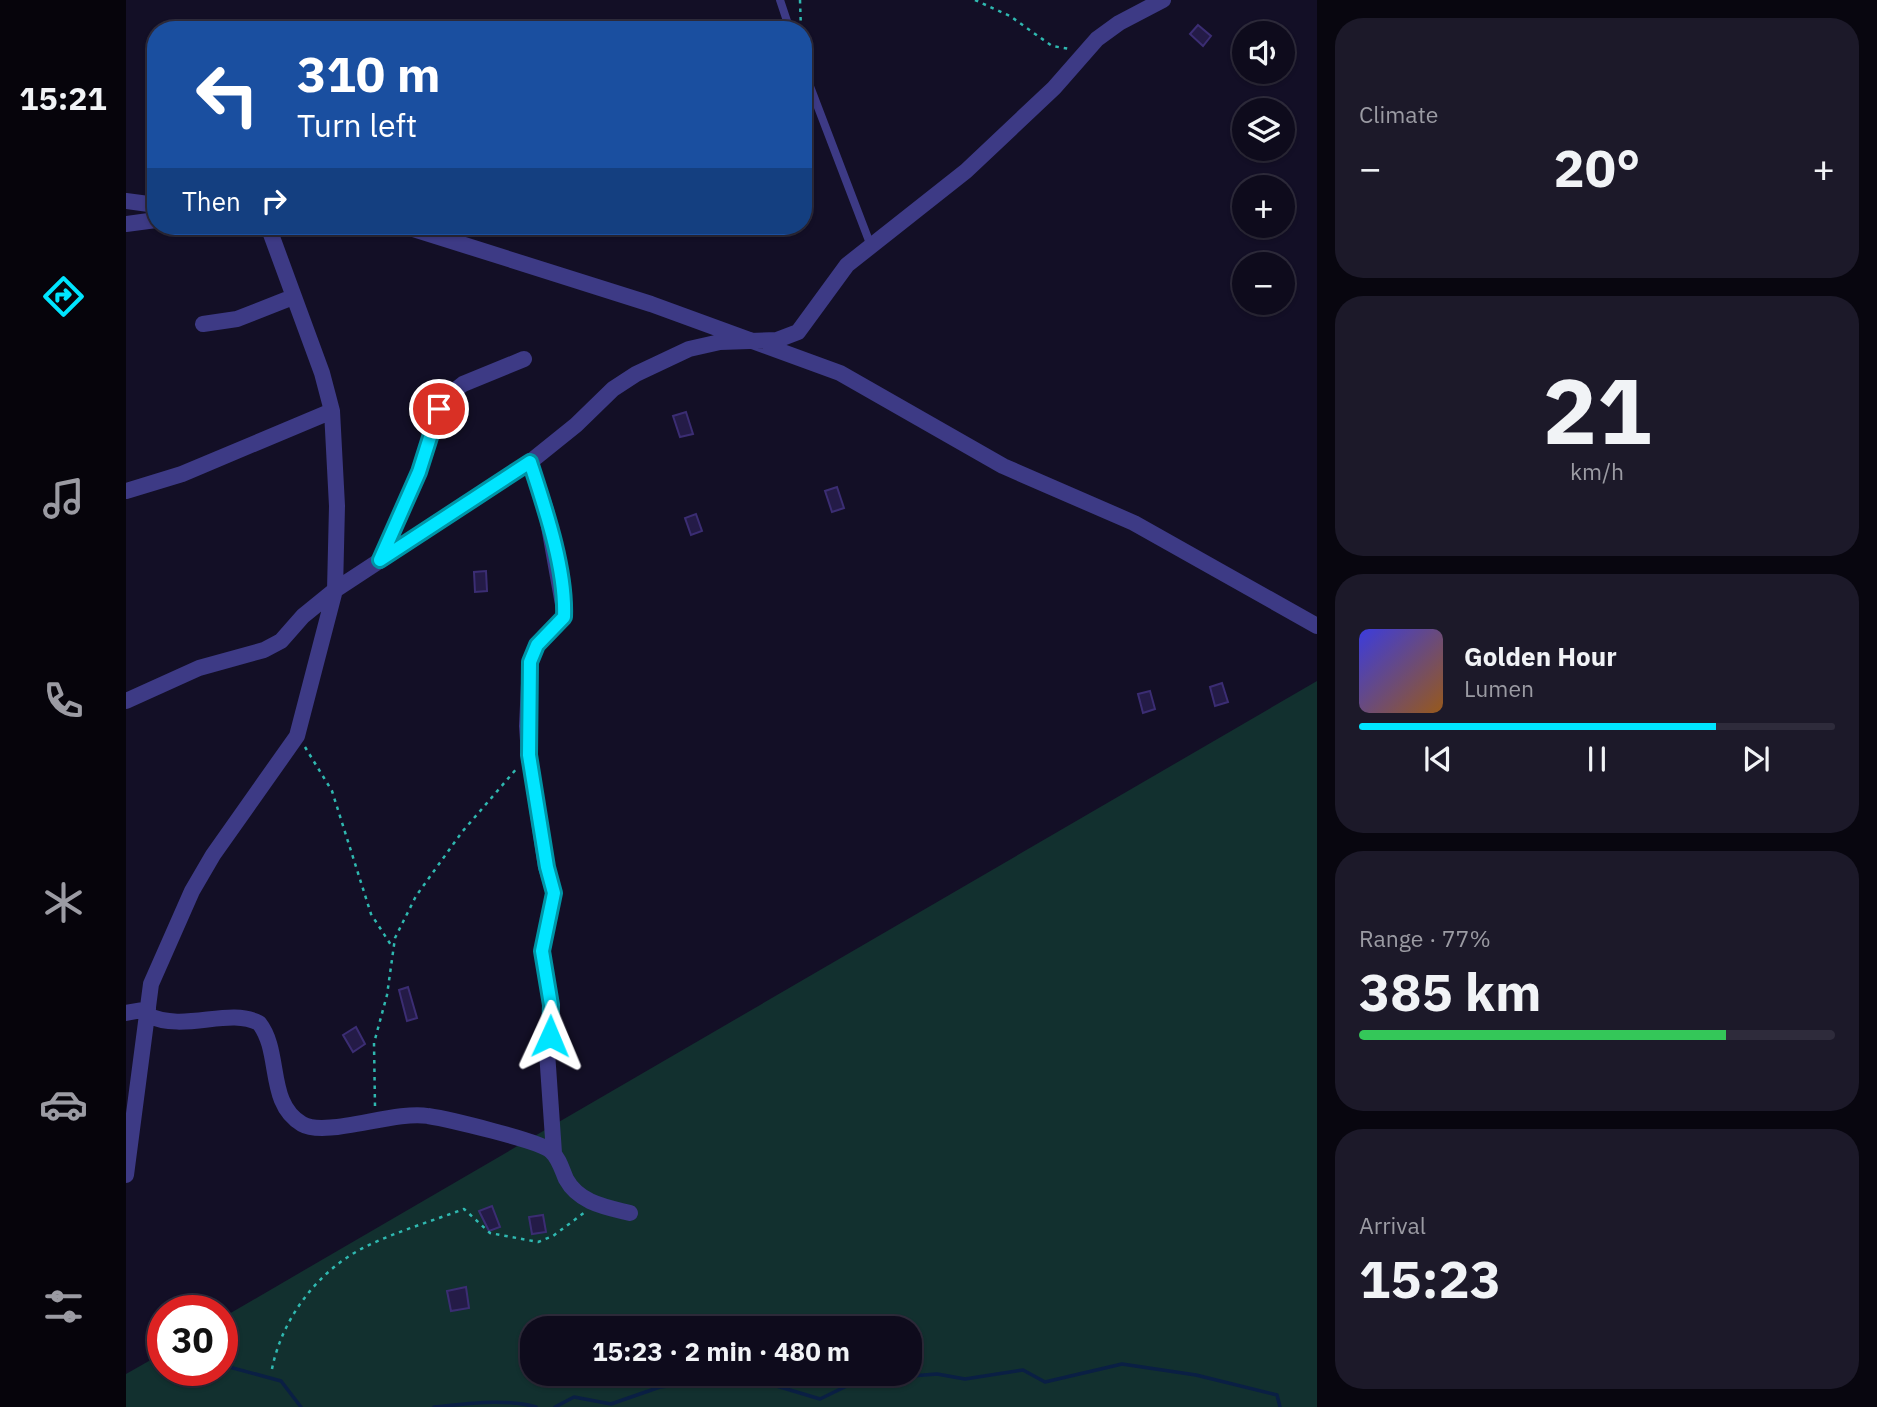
<!DOCTYPE html>
<meta charset="utf-8">
<style>
:root{--surface:#0e0b1c;--page:#1c1929;--text:#f1f3f6;--muted:#9b9ba3;--line:#2e2b3b;--accent:#00e5ff}
body{margin:0;font-family:"IBM Plex Sans",sans-serif;background:var(--page);color:var(--text);height:100vh;display:flex;flex-direction:column;font-size:26px;white-space:nowrap}
*{box-sizing:border-box;margin:0}
p{font-size:23px;color:var(--muted)}
.icon{flex:none;width:38px;height:38px;fill:none;stroke:currentColor;stroke-width:2;stroke-linecap:round;stroke-linejoin:round}
.map{position:relative;flex:1;overflow:hidden}
.side{display:flex;flex-direction:column;gap:18px;padding:18px;background:#08060f;width:560px}
.side>*{flex:none}
.top-card{position:absolute;left:21px;top:21px;width:665px;height:214px;border-radius:28px;box-shadow:0 2px 5px #0004,0 0 0 2px var(--line);background:#1a4fa0;color:#fff;overflow:hidden}
.fabs{position:absolute;left:1106px;top:21px;display:grid;gap:14px}
.fabs a{display:grid;place-items:center;width:63px;height:63px;border-radius:50%;background:var(--surface);box-shadow:0 2px 5px #0004,0 0 0 2px var(--line);font-size:35px}
.speed{position:absolute;left:21px;top:1295px;display:flex;gap:14px;font-size:35px;font-weight:700;text-align:center}
.speed>*{display:grid;place-content:center;width:91px;height:91px;border-radius:50%;background:var(--surface);box-shadow:0 2px 5px #0004,0 0 0 2px var(--line);line-height:1}
.speed .limit{border:10px solid #d22;background:#fff;color:#111}
.pin{position:absolute;display:grid;place-items:center;width:60px;height:60px;color:#fff;margin:-30px;border:4px solid #fff;border-radius:50%;box-shadow:0 2px 7px #0007}
.me{position:absolute;width:77px;margin:-38px;rotate:1deg;stroke-linejoin:round;filter:drop-shadow(0 0 5px #0008)}
.turn{display:flex;align-items:center;gap:24px;height:147px;padding:0 35px;font-size:32px}
.turn .icon{width:91px;height:91px;stroke-width:2.5}
.turn b{display:block;font-size:49px;line-height:60px}
.then{display:flex;align-items:center;height:66px;padding:0 35px;background:#0003;gap:14px;font-size:26px}
.big{font-size:52px;font-weight:800;line-height:1.1}
.side .tile{flex:1;display:flex;flex-direction:column;justify-content:center;gap:10px;min-width:0;padding:0 24px;border-radius:28px;background:var(--page)}
.side .dial{align-items:center;gap:0}
.dial b{font-size:91px;line-height:1}
.song{display:flex;align-items:center;gap:21px}
.cover{width:84px;height:84px;border-radius:10px;background:linear-gradient(135deg,hsl(240 70% 55%),hsl(30 70% 35%))}
.played{height:7px;border-radius:4px;background:linear-gradient(90deg,var(--accent) 75%,var(--line) 75%)}
.keys{display:flex;justify-content:space-around;direction:ltr}
.heat{display:flex;justify-content:space-between;align-items:center;font-size:38px;direction:ltr}
.charge{height:10px;border-radius:5px;background:linear-gradient(90deg,#34c759 77%,var(--line) 0)}
.trip{position:absolute;left:394px;top:1316px;width:402px;height:70px;border-radius:28px;background:var(--surface);box-shadow:0 2px 5px #0004,0 0 0 2px var(--line);font-weight:800;line-height:70px;text-align:center}
main{display:flex;flex:1;min-height:0}
.menu{display:flex;flex-direction:column;width:126px;justify-content:space-around;align-items:center;background:#06040b;color:var(--muted)}
.menu .icon{width:49px;height:49px}
.menu .on{color:var(--accent)}
.menu b{font-size:32px;color:var(--text)}
.map>svg:first-child{display:block}
.green{fill:#12302f;fill-rule:evenodd}
.lines{fill:none;stroke-linecap:round;stroke-linejoin:round}
.stream{stroke:#0a1f44;stroke-width:3.5}
.building{fill:#241b47;stroke:#3b2d73;stroke-width:2}
.path{stroke:#2fb8b0;stroke-width:2.5;stroke-dasharray:3.5 5;stroke-linecap:butt}
.lane{stroke:#3d3a85;stroke-width:8}
.street{stroke:#3d3a85;stroke-width:16}
.route-casing{stroke:#0095a6;stroke-width:18}
.route{stroke:#00e5ff;stroke-width:12}
</style>
<main>
<nav class="menu">
<b>15:21</b>
<svg class="icon on" aria-label="directions" viewBox="0 0 24 24"><path d="M12 3l9 9-9 9-9-9zM9 14v-3h6M13 9l2 2-2 2"/></svg>
<svg class="icon" aria-label="music" viewBox="0 0 24 24"><path d="M9 18V5l10-2v13"/><circle cx="6" cy="18" r="3"/><circle cx="16" cy="16" r="3"/></svg>
<svg class="icon" aria-label="phone" viewBox="0 0 24 24"><path d="M5 4h4l2 5-3 2q2 4 5 5l2-3 5 2v4C11 20 4 13 5 4z"/></svg>
<svg class="icon" aria-label="climate" viewBox="0 0 24 24"><path d="M12 3v18M4 7l16 10M4 17L20 7"/></svg>
<svg class="icon" aria-label="car" viewBox="0 0 24 24"><path d="M5 17H2v-5l4-1 3-4h7l3 4 3 1v5h-3M9 17h6M6 11h13"/><circle cx="7" cy="17" r="2"/><circle cx="17" cy="17" r="2"/></svg>
<svg class="icon" aria-label="filters" viewBox="0 0 24 24"><path d="M4 7h16M4 17h16"/><circle cx="9" cy="7" r="2"/><circle cx="15" cy="17" r="2"/></svg>
</nav>
<div class="map">
<svg width="1191" height="1407" viewBox="0 0 1191 1407">
<rect width="100%" height="100%" fill="#130f26"/>
<path class="green" d="M1191,681V1407H0V1374L37,1353V1370H96V1318ZM406,1328H784V1374H406Z"/>
<g class="lines">
<path class="stream" d="M96,1365L155,1381L175,1407
M308,1407C341,1404 378,1398 410,1407
M429,1407L448,1397L485,1404L534,1387L568,1383L644,1384L694,1399L733,1380L811,1374L839,1379L897,1370L919,1382L996,1364L1070,1375L1151,1395L1154,1407"/>
</g>
<path class="building" d="M1072,25L1085,36L1077,46L1064,34Z
M560,412L567,434L554,437L547,416Z
M711,487L718,508L706,512L699,491Z
M570,514L576,531L565,535L559,518Z
M360,571L361,591L349,592L348,572Z
M1096,683L1102,702L1089,706L1084,687Z
M1024,691L1029,709L1017,713L1012,694Z
M282,987L291,1018L281,1021L273,990Z
M230,1027L239,1044L227,1052L217,1035Z
M366,1206L374,1227L363,1231L353,1211Z
M417,1215L420,1232L406,1234L403,1217Z
M340,1287L343,1308L325,1311L321,1291Z"/>
<g class="lines">
<path class="path" d="M674,0L675,30
M849,0L884,16L926,46L944,49
M179,747L206,791L245,914L265,945
M249,1106L248,1043L261,995L269,938L290,896L336,832L392,767
M146,1369C156,1318 193,1269 241,1246C272,1231 306,1221 338,1209L364,1233L412,1242L427,1236L459,1212"/>
<path class="lane" d="M654,0L664,30
M677,68L745,246"/>
<path class="street" d="M0,201L30,205
M0,224L30,220
M278,226L525,304L714,373L877,466L1008,523L1191,626
M77,324L111,319L167,297
M404,462L420,510L438,610V617L411,645L404,662L401,726L403,755L420,867L428,893L416,952L425,1005L421,1052L428,1153
M0,491L56,474L206,411
M256,557L293,472L313,409L323,395L337,384L398,359
M0,701L73,668L138,650L155,641L177,616L209,590L404,462L450,425L487,389L510,374L563,349L594,342L651,340L672,332L721,265L840,171L928,88L971,39L993,23L1037,0
M0,1013L22,1009
M21,1015C59,1033 102,1007 133,1023C156,1052 140,1103 176,1124C200,1138 269,1110 302,1116C322,1119 414,1141 425,1151C433,1158 436,1170 440,1179C453,1203 480,1207 504,1213
M0,1175L25,984L66,891L87,855L171,736L209,590L211,506L206,411L196,373L142,226"/>
</g>
<g class="lines">
<defs>
<path id="route" d="M313,409L293,472L254,560L404,462C419,508 440,569 438,617L411,645L404,662L403,755L421,867L428,893L416,951L425,1005L424,1036"/>
</defs>
<use href="#route" class="route-casing"/>
<use href="#route" class="route"/>
</g>
</svg>
<div class="fabs">
<a><svg class="icon" aria-label="sound" viewBox="0 0 24 24"><path d="M4 9h4l5-4v14l-5-4H4zM17 9q2 3 0 6"/></svg></a>
<a><svg class="icon" aria-label="layers" viewBox="0 0 24 24"><path d="M12 4l9 5-9 5-9-5zM3 14l9 5 9-5"/></svg></a>
<a>+</a>
<a>−</a>
</div>
<div class="speed"><div class="limit">30</div></div>
<div class="pin" style="left:313px;top:409px;background:#d93025"><svg class="icon" aria-label="arrive" viewBox="0 0 24 24"><path d="M6 21V4h12l-3 4 3 4H6"/></svg></div>
<svg class="me" style="left:424px;top:1036px" viewBox="-20 -20 40 40"><path d="M0-17L14 15 0 8-14 15z" fill="#00e5ff" stroke="#fff" stroke-width="4"/></svg>
<div class="trip">15:23 · 2 min · 480 m</div>
<div class="top-card">
<div class="turn"><svg class="icon" aria-label="left" viewBox="0 0 24 24"><path d="M17 20v-9H6M10 6l-5 5 5 5"/></svg><div><b>310 m</b>Turn left</div></div>
<div class="then">Then<svg class="icon" aria-label="right" viewBox="0 0 24 24"><path d="M7 20v-9h11M14 6l5 5-5 5"/></svg></div>
</div>
</div>
<section class="side">
<div class="tile"><p>Climate</p>
<div class="heat"><a>−</a><b class="big">20°</b><a>+</a></div>
</div>
<div class="tile dial"><b>21</b><p>km/h</p></div>
<div class="tile">
<div class="song"><i class="cover"></i><div><b>Golden Hour</b><p>Lumen</p></div></div>
<div class="played"></div>
<div class="keys"><svg class="icon" aria-label="previous" viewBox="0 0 24 24"><path d="M18 5L8 12l10 7zM5 5v14"/></svg><svg class="icon" aria-label="pause" viewBox="0 0 24 24"><path d="M8 5v14M16 5v14"/></svg><svg class="icon" aria-label="next" viewBox="0 0 24 24"><path d="M6 5l10 7-10 7zM19 5v14"/></svg></div>
</div>
<div class="tile"><p>Range · 77%</p><b class="big">385 km</b><div class="charge"></div></div>
<div class="tile"><p>Arrival</p><b class="big">15:23</b></div>
</section>
</main>
